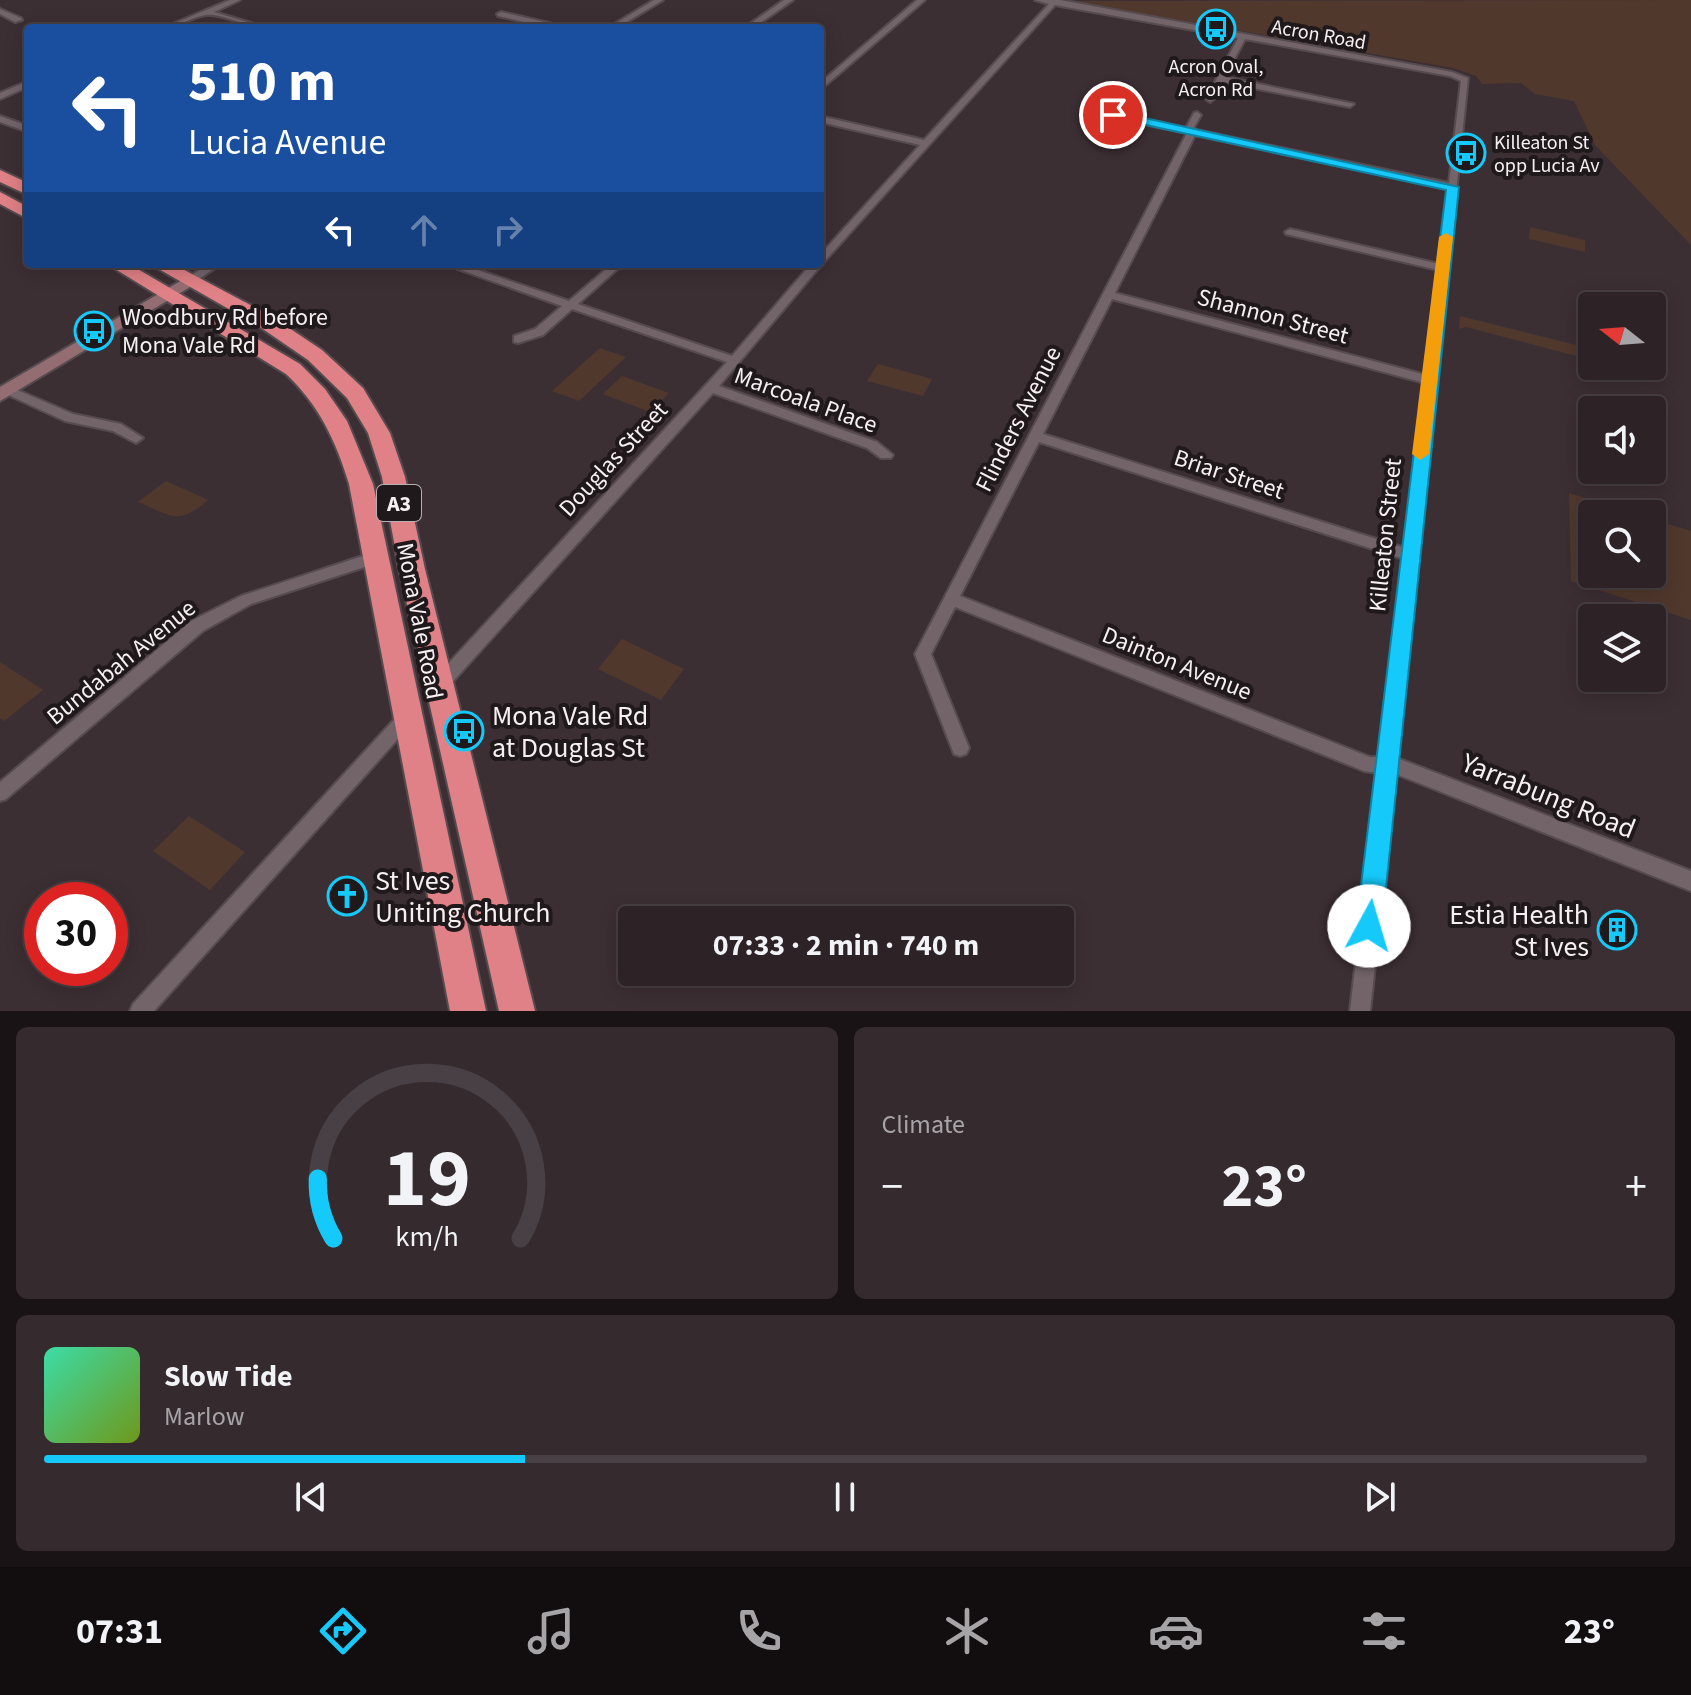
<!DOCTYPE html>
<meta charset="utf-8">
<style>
:root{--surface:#2d2327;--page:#352b2f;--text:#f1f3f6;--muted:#a7a4a7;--line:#484044;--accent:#15cafb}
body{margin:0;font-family:"Source Sans 3",sans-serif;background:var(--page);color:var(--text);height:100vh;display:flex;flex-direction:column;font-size:30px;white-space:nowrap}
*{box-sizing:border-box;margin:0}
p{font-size:26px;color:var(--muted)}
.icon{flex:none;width:44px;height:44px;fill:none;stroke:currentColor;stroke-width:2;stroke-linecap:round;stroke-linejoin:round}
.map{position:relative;height:1011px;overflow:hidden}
.panel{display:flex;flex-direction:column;gap:16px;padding:16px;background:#191315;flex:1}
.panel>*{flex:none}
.guide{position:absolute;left:24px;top:24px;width:800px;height:244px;border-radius:8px;box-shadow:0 4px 20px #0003,0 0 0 2px var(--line);background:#1a4fa0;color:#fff;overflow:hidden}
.needle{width:52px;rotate:287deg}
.buttons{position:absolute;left:1578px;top:292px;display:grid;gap:16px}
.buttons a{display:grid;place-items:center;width:88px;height:88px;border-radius:8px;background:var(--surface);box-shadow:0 4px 20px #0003,0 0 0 2px var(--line);font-size:40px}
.speed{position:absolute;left:24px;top:882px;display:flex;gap:16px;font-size:40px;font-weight:700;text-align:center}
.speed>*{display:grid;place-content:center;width:104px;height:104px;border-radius:50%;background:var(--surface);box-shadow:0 4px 20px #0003,0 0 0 2px var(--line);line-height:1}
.speed .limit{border:12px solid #d22;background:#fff;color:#111}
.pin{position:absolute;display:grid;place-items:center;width:68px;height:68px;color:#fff;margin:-34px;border:4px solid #fff;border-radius:50%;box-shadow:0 2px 8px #0007}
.me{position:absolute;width:88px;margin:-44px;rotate:6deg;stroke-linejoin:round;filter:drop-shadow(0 0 6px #0008)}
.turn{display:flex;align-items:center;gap:28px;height:168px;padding:0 32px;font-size:36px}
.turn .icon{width:104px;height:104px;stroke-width:2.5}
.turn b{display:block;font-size:56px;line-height:68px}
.lanes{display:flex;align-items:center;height:76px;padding:0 32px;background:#0003;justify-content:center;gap:40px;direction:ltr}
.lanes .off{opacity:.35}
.big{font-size:60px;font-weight:700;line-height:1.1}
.panel .card{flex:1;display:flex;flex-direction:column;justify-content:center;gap:12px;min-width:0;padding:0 28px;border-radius:12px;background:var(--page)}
.panel .dial{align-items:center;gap:0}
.dial svg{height:208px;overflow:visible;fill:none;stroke:var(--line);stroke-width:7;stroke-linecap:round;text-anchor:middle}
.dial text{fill:var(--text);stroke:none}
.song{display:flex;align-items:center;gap:24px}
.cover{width:96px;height:96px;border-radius:12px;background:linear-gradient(135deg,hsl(160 70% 55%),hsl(80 70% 35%))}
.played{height:8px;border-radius:4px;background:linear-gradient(90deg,var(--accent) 30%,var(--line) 30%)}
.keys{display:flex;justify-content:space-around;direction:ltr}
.heat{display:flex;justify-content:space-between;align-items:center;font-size:44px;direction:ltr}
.panel .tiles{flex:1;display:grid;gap:16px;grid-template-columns:1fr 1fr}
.card:last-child{grid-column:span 2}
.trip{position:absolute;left:618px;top:906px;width:456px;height:80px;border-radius:8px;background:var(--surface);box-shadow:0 4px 20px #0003,0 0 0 2px var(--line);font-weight:700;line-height:80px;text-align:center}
.tabs{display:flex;height:128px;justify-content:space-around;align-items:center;background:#120e10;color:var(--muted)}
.tabs .icon{width:56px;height:56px}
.tabs .selected{color:var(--accent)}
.tabs b{font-size:36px;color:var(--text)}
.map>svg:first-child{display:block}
.green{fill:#51382d}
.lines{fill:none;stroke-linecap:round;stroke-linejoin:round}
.street-casing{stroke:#564b4f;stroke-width:4}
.secondary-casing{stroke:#564b4f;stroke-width:4}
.highway-casing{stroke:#564b4f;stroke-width:4}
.street{fill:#73646a;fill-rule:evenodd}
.secondary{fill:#936d72;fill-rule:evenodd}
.highway{fill:#df8186;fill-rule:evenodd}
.route{fill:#15cafb;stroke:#0e83a3;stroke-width:2}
.slow{fill:#f59e0b}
.labels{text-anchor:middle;stroke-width:8;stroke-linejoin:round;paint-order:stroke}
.far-street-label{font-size:20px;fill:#f7eff2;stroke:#1f191b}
.far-poi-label{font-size:20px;fill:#f7eff2;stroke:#1f191b}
.shield{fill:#1f191b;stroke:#b6afb2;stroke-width:2}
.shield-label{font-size:22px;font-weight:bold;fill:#f7eff2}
.street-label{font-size:24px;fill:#f7eff2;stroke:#1f191b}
.poi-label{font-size:24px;fill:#f7eff2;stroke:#1f191b;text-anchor:start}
.near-poi-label{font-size:28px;fill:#f7eff2;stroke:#1f191b;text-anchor:start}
.near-street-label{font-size:28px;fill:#f7eff2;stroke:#1f191b}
</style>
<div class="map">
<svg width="1691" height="1011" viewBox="0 0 1691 1011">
<rect width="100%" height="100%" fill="#3c2f34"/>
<path class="green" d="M1691,0V245L1595,145L1574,101L1535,94L1521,83L1482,84L1476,76L1453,68L1070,1Z
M1530,227L1585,240V252L1529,239Z
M1460,316L1592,349V360L1466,327L1459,329Z
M600,348L626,357L579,401L552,391Z
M878,364L932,379L923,396L867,381Z
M622,376L669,393L650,412L603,394Z
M166,481L208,500C177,526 172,516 138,502Z
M1569,493L1637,514H1592V574H1652V519L1691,531V620L1571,581Z
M622,639L684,669L661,700L598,669Z
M0,662L43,690L4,721L0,718Z
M189,816L245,852L210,890L153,851Z"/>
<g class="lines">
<defs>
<path id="street" d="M230,0H240L214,12L268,28C249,28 220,13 206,15C190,17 179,28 163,28Z
M654,0H663L617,28H608Z
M784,0H793L753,28H744Z
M917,0H925L820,90V83Z
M1035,0H1060L1452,72L1468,78L1397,758L1691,871V891L1396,774L1370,1011H1350L1378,773L1364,771L955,607L931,654L969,748L966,754L960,756L954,754L915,654L1187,133L1110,117V113L1186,128L1194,113L1197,112L1201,115L1194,127L1196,130L1449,183L1461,81L1450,76L1245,39L1225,77L1354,104L1350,107L1223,82L1214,99L1210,102L1206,99L1238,38L1055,5L822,264L719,386L877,442L893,455L891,458H881L867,448L713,393L447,688L441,690L435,688L433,683L435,678L727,362L572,309L543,335L518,343L514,342V336L535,329L562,306L444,264H460L569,301L612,264H623L578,304L732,356L811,264H820V255L920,145L820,122V116L924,140L1049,4ZM1195,135L1448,189L1439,264L1290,229L1285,232L1286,234L1438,270L1426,375L1115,293ZM1112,299L1425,383L1405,548L1043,434ZM1039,442L1404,559L1380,757H1370L960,596Z
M0,9L21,18L22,20L15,22L0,14Z
M501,12L562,26L563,28H550L498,16L497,14Z
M28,81V87L0,99V93Z
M0,116L28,126V132L0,122Z
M209,264H221L193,283H185V279Z
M8,386L73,414L121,424L143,438L136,443L113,431L65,421L4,393L2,390L4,387Z
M375,552L380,554L382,558L380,562L251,604L203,631L6,799L0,801V782L191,621L241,596Z
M407,709L413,712L415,717L413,722L154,1011H130L133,1004L401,712Z"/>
<path id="secondary" d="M189,276L195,278V284L0,401V387Z"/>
<path id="highway" d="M0,170L28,183V195L0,182Z
M0,192L28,207V219L0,204Z
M107,264H129L300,364L325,389L347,421L373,484L486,1011H450L349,484C336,441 319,405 286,374Z
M150,264H173L271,316L322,350L363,388L390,433L405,477L425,569L535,1011H499L399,569L382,477L368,433L347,398L308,360L257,325Z"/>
</defs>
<use href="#street" class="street-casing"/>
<use href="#secondary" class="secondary-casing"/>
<use href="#highway" class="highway-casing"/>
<use href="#street" class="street"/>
<use href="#secondary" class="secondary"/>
<use href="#highway" class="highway"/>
</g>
<path class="route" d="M1113,111L1459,187L1382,926L1378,935L1369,939L1360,935L1356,926L1446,190L1109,117L1108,115Z"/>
<path class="slow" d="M1446,233L1453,237L1429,454L1420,460L1412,454L1439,237Z"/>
<defs>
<symbol id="bus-ring" viewBox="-11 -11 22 22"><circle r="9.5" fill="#1f191b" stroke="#15cafb" stroke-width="1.5"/><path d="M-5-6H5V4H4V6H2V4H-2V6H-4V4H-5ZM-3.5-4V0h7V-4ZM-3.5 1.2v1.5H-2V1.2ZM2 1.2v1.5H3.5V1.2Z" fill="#15cafb"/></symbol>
<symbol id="church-ring" viewBox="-11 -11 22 22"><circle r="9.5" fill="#1f191b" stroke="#15cafb" stroke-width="1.5"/><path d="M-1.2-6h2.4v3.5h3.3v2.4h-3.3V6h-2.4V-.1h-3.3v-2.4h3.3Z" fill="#15cafb"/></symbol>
<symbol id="building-ring" viewBox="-11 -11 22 22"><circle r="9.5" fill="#1f191b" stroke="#15cafb" stroke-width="1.5"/><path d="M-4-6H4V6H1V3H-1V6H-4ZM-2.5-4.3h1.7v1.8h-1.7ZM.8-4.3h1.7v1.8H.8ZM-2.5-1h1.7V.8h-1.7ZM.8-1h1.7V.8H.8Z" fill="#15cafb"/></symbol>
</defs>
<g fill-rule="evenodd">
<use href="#bus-ring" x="1194" y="7" width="44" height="44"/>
<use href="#bus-ring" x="1444" y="131" width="44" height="44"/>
<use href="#bus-ring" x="72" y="309" width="44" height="44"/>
<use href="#bus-ring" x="442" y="709" width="44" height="44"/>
<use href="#church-ring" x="325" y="874" width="44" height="44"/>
<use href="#building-ring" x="1595" y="908" width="44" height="44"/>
</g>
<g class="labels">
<g class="far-street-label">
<text transform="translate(1319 34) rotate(10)" y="7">Acron Road</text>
</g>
<g class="far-poi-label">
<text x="1216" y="73">Acron Oval,<tspan x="1216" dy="23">Acron Rd</tspan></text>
<text x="1494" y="149" text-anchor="start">Killeaton St<tspan x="1494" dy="23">opp Lucia Av</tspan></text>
</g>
<rect class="shield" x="377" y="485" width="44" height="36" rx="6"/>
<g class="shield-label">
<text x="399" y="511">A3</text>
</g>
<g class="street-label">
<text transform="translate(1273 316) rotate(15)" y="8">Shannon Street</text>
<text transform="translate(806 400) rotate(20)" y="8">Marcoala Place</text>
<text transform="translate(1018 419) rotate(-63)" y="8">Flinders Avenue</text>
<text transform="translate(613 459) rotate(-47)" y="8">Douglas Street</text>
<text transform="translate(1229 474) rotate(18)" y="8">Briar Street</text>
<text transform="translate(1385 535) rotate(-84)" y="8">Killeaton Street</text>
<text transform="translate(420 621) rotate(79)" y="8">Mona Vale Road</text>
<text transform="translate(121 662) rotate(-39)" y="8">Bundabah Avenue</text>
<text transform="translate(1177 663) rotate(22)" y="8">Dainton Avenue</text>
</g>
<g class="poi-label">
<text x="122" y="325">Woodbury Rd before<tspan x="122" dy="28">Mona Vale Rd</tspan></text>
</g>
<g class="near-poi-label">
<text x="492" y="725">Mona Vale Rd<tspan x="492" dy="32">at Douglas St</tspan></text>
<text x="375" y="890">St Ives<tspan x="375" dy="32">Uniting Church</tspan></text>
<text x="1589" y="924" text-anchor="end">Estia Health<tspan x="1589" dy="32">St Ives</tspan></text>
</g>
<g class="near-street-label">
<text transform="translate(1549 795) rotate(22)" y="10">Yarrabung Road</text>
</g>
</g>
</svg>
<div class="buttons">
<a><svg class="needle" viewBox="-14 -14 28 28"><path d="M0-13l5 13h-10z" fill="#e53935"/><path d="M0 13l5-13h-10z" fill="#a7a4a7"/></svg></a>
<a><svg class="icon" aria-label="sound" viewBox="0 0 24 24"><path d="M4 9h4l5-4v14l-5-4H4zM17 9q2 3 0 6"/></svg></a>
<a><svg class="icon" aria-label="search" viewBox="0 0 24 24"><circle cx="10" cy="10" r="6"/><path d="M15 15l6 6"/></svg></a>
<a><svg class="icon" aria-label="layers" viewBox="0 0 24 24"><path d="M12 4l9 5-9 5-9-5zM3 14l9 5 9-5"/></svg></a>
</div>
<div class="speed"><div class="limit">30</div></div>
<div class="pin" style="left:1113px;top:115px;background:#d93025"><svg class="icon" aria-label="arrive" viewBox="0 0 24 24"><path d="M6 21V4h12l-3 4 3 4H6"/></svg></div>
<svg class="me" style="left:1369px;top:926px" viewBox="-20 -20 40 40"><circle r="19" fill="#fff"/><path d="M0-13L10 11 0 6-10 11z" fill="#15cafb"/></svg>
<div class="trip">07:33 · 2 min · 740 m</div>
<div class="guide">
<div class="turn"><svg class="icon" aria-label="left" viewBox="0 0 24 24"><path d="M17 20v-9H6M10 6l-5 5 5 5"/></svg><div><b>510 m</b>Lucia Avenue</div></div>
<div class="lanes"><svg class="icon" aria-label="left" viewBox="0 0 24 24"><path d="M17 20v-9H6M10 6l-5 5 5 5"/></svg><svg class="icon off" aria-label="ahead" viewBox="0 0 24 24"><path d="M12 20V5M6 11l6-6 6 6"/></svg><svg class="icon off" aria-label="right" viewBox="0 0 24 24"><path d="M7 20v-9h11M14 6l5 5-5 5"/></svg></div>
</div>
</div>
<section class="panel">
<div class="tiles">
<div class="card dial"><svg viewBox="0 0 100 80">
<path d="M14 69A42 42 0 1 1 86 69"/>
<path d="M14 69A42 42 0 0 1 8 46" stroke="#15cafb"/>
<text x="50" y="56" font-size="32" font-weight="700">19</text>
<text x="50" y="72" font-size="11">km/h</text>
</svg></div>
<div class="card"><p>Climate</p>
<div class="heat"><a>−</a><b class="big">23°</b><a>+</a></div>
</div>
<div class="card">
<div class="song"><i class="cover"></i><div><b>Slow Tide</b><p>Marlow</p></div></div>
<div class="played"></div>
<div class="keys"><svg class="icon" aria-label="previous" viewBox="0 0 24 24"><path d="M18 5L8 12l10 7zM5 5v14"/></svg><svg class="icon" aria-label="pause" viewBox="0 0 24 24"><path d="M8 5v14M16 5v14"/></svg><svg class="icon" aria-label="next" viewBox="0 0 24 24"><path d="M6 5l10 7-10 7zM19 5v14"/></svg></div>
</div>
</div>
</section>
<nav class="tabs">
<b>07:31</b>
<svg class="icon selected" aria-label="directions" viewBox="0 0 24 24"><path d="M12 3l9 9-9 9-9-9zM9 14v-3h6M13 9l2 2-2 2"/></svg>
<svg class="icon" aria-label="music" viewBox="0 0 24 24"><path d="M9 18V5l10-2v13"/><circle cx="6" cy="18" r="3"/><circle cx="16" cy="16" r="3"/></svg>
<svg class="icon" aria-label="phone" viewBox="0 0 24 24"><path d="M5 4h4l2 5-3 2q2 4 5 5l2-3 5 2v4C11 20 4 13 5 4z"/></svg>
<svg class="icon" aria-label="climate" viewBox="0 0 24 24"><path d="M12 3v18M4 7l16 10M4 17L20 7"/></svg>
<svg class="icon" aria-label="car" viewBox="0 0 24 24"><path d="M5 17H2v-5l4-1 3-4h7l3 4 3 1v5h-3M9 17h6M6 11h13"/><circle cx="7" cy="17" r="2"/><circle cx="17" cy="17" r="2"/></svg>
<svg class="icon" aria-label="filters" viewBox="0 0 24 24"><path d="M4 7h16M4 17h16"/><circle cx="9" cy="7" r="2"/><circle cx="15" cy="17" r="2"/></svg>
<b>23°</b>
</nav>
